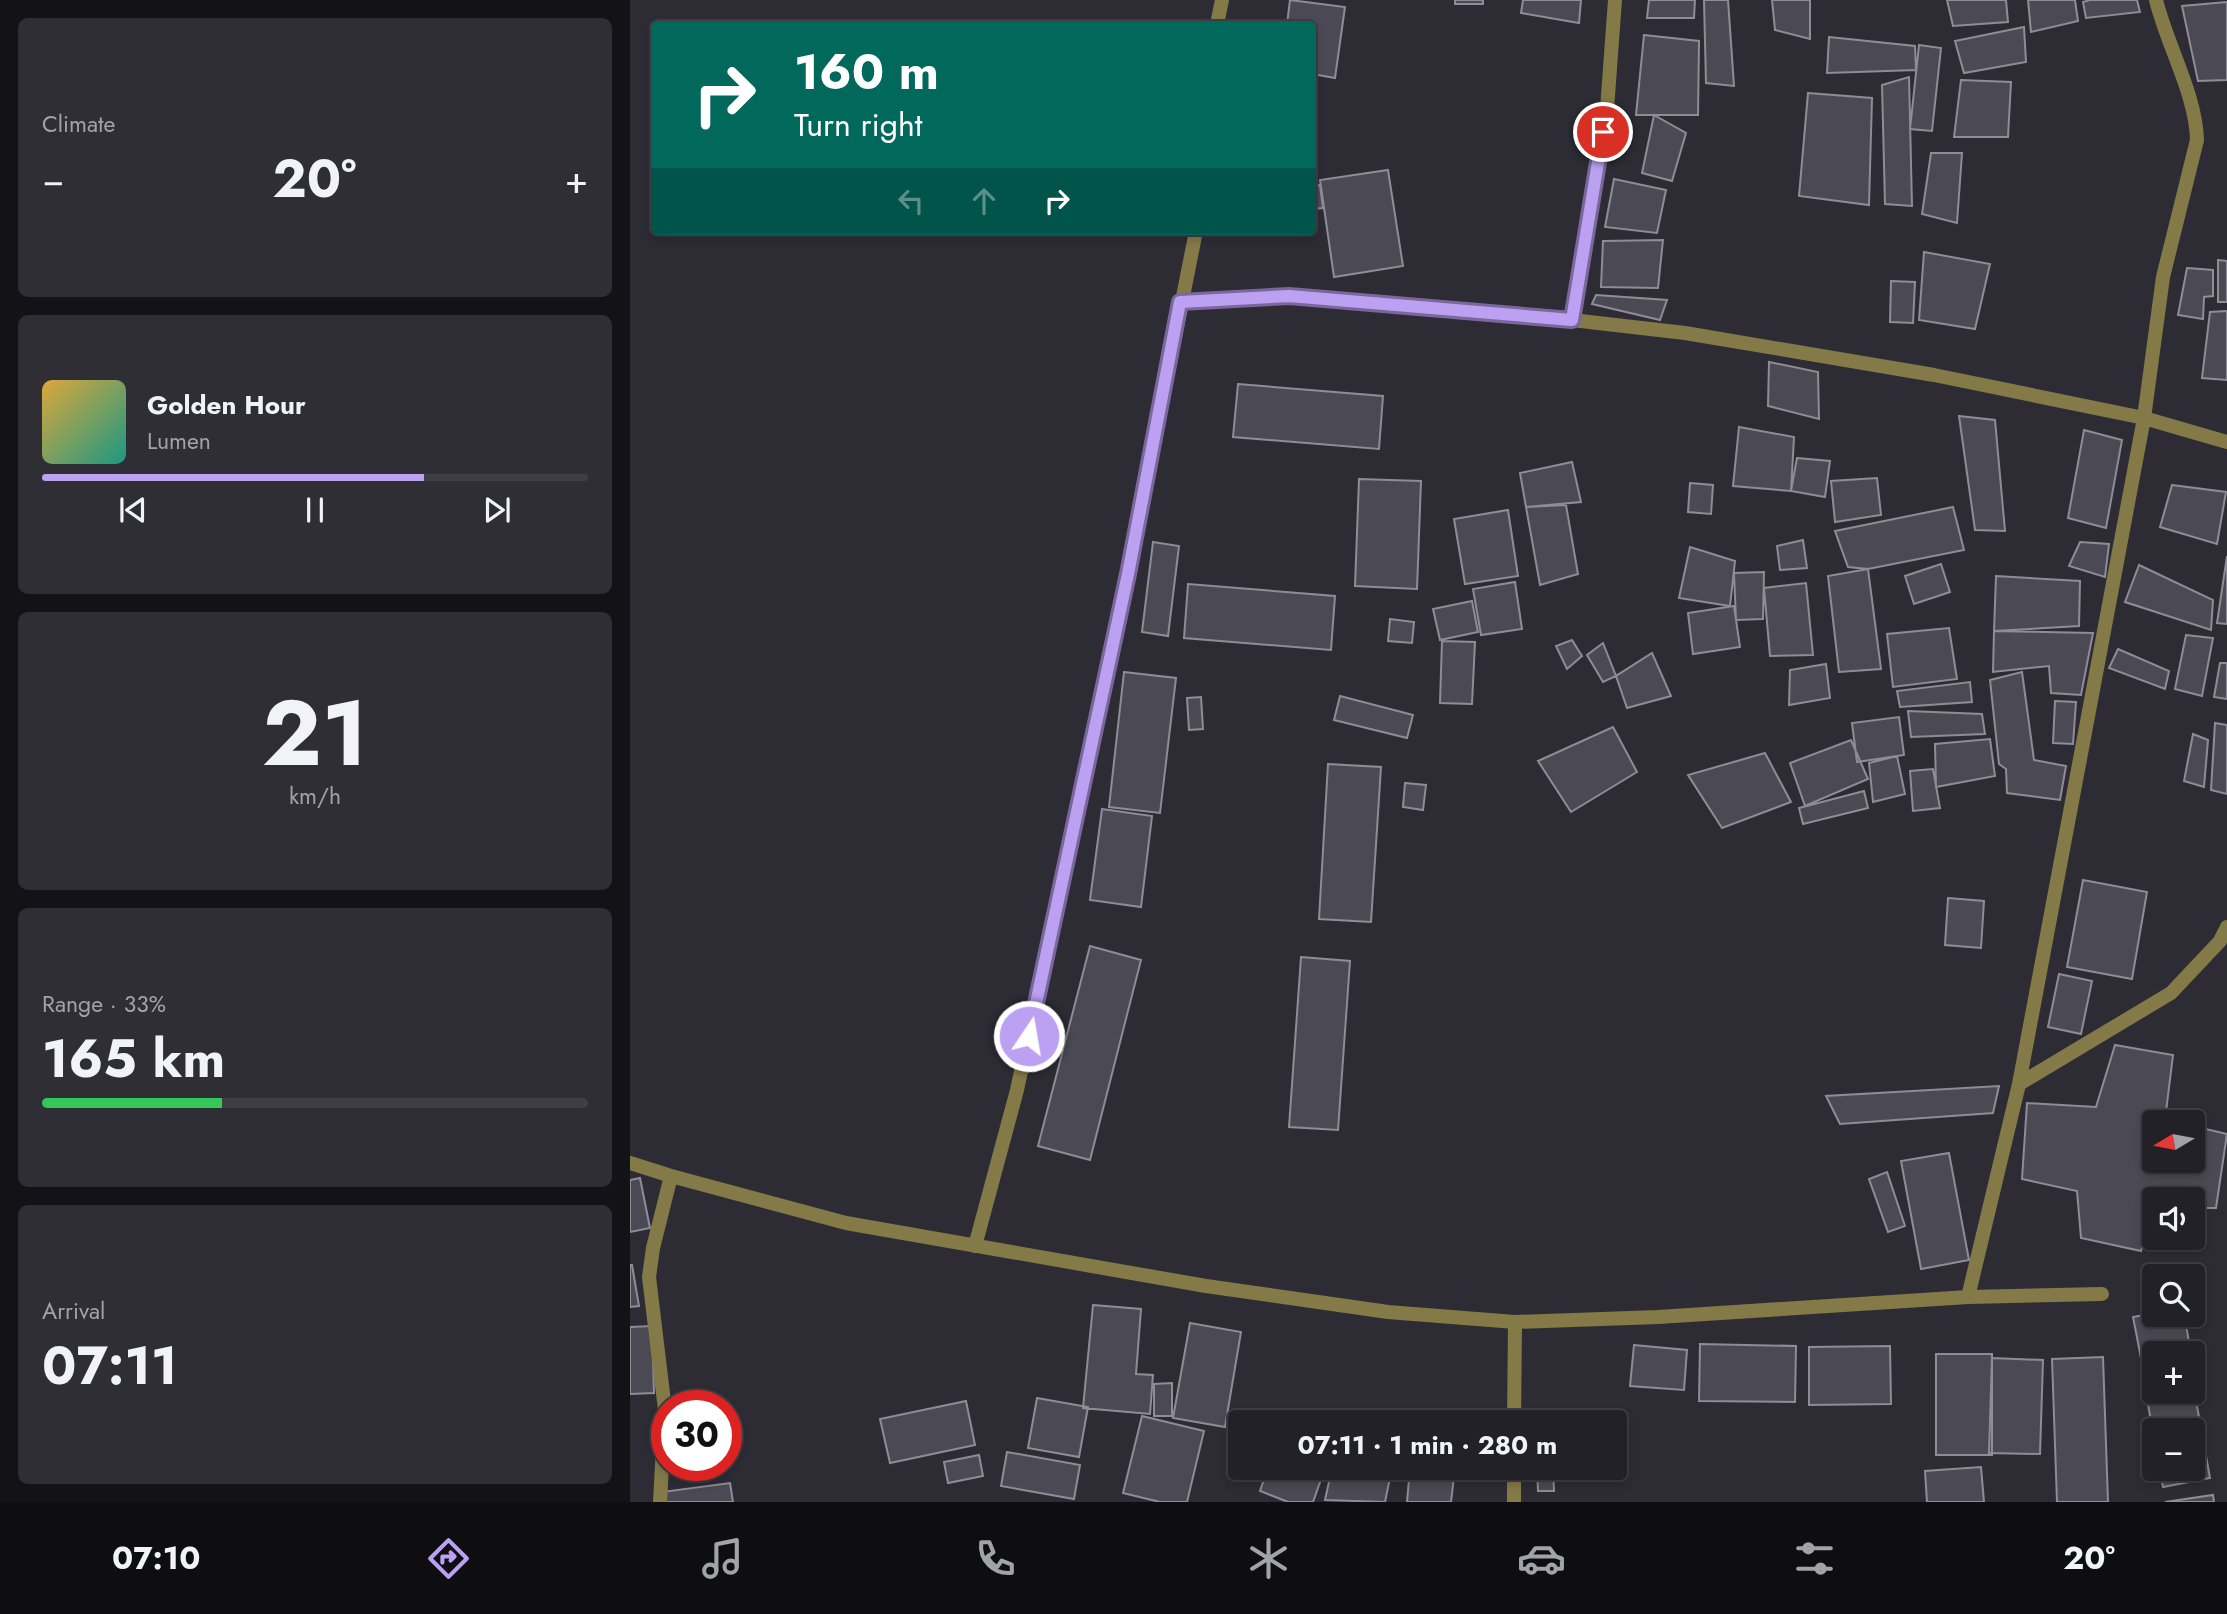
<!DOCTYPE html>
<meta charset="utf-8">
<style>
:root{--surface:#222128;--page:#2e2e34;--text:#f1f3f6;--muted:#a2a3a8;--line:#3f3e45;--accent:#bca0f2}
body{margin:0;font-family:Jost,sans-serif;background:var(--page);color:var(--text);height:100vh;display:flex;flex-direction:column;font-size:26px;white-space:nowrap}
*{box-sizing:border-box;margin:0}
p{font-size:23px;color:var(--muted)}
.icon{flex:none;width:38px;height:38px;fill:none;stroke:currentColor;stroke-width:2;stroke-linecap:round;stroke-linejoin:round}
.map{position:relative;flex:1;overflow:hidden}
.drawer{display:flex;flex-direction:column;gap:18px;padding:18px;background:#131216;width:630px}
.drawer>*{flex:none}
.guide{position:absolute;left:21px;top:21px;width:665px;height:214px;border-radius:7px;box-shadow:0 4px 10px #0003,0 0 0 2px var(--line);background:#00695c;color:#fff;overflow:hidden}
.needle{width:46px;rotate:260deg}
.fabs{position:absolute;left:1512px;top:1110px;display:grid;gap:14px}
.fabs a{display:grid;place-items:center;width:63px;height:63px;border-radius:7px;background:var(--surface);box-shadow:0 4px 10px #0003,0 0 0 2px var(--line);font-size:35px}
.speed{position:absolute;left:21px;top:1390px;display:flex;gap:14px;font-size:35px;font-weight:700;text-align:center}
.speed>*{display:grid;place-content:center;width:91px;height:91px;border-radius:50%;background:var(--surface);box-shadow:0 4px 10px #0003,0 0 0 2px var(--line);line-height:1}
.speed .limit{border:10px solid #d22;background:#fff;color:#111}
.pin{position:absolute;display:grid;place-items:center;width:60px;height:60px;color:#fff;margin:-30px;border:4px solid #fff;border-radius:50%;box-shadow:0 2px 7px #0007}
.me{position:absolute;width:77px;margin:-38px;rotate:12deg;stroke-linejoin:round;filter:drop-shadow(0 0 5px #0008)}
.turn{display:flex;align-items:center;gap:24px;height:147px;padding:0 28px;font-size:32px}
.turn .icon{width:91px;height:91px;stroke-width:2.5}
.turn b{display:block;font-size:49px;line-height:60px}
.lanes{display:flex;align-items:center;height:66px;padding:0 28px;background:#0003;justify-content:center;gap:35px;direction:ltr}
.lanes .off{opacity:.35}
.big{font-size:52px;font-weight:700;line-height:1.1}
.drawer .tile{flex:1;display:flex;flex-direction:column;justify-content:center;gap:10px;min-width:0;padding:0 24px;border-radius:10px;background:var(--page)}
.drawer .dial{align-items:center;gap:0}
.dial b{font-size:91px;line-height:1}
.song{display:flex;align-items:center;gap:21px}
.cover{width:84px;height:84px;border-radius:10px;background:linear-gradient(135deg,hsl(40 70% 55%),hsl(170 70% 35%))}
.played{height:7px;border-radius:4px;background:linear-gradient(90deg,var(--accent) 70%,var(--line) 70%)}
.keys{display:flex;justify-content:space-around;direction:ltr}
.heat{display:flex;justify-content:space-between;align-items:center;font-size:38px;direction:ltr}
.charge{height:10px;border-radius:5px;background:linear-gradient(90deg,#34c759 33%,var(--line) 0)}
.trip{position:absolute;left:598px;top:1410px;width:399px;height:70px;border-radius:7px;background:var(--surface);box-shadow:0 4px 10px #0003,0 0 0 2px var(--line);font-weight:700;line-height:70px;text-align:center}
.tab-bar{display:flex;height:112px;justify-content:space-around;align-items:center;background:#0e0d10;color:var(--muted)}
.tab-bar .icon{width:49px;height:49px}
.tab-bar .current{color:var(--accent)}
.tab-bar b{font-size:32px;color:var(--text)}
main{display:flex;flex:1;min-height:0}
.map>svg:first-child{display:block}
.building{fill:#4b4a54;stroke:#8d8c97;stroke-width:2}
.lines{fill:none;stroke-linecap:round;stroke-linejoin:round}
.minor{stroke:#837a47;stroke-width:14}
.route-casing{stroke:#7a689d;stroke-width:18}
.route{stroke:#bca0f2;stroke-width:12}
</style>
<main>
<section class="drawer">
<div class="tile"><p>Climate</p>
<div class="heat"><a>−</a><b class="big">20°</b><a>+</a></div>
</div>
<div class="tile">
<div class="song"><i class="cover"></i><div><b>Golden Hour</b><p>Lumen</p></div></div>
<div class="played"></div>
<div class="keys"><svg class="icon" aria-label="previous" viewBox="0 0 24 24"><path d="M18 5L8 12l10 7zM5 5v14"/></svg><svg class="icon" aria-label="pause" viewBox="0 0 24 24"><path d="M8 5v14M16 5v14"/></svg><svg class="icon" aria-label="next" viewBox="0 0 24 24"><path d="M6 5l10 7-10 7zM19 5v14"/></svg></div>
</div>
<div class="tile dial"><b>21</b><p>km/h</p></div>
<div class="tile"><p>Range · 33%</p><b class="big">165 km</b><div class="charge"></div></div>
<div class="tile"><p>Arrival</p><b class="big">07:11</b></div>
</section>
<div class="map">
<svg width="1597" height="1502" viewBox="0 0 1597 1502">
<rect width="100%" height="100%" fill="#2d2c35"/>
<path class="building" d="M660,0L715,7L705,78L682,74V24H657Z
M825,0H853V4H825Z
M893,0H951L949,23L891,13Z
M1019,0H1065L1064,18H1017Z
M1074,0H1098L1104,86L1076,83Z
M1142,0H1180V39L1145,30Z
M1317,0H1376L1378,22L1323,26Z
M1398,0H1445L1448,21L1401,32Z
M1460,0H1507L1510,12L1456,18L1453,2Z
M1597,2V80L1568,81L1552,6Z
M1394,27L1396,62L1334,73L1325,41Z
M1014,35L1069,41L1068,115H1006Z
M1199,37L1285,46L1286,70L1197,73Z
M1289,45L1311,48L1302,131L1280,129Z
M1279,77L1282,206L1255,204L1252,85Z
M1331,80L1381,82L1378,137H1324Z
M1178,93L1242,98L1239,205L1169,196Z
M1024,115L1056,133L1042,181L1012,173Z
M1301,153H1332L1327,223L1292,214Z
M758,170L773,266L704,277L690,180Z
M984,179L1036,190L1027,233L975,227Z
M690,185L693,208L682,209V186Z
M1033,240L1028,288L971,287L973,241Z
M1294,252L1360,264L1345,329L1289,320Z
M1588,260L1597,261V302H1588Z
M1557,268L1583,270V296L1574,297L1573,319L1548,315Z
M1261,281L1285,282L1283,323L1260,322Z
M966,295L1037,300L1030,320L962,304Z
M1597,311V380L1572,378L1580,312Z
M1139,362L1188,372L1189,419L1138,406Z
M608,384L753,396L749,449L603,437Z
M1329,416L1365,420L1375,531L1345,530Z
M1109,427L1164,437L1161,491L1103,486Z
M1454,430L1492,440L1476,528L1438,518Z
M1167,458L1200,461L1195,497L1161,491Z
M942,462L951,502L896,507L890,473Z
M1247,478L1251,515L1205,522L1201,481Z
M729,479L791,481L787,589L725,586Z
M1060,483L1083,485L1081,514L1058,512Z
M1542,485L1596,492L1587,544L1530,527Z
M936,505L948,574L910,585L896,507Z
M1323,507L1334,550L1238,569L1218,567L1205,531Z
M878,510L888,576L835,584L824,519Z
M1173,540L1177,568L1150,570L1147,546Z
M523,542L549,546L538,636L512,632Z
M1450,542L1479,544L1475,577L1439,566Z
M1060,547L1105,561L1100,606L1049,598Z
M1597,556V624L1587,623Z
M1311,564L1320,592L1284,604L1275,576Z
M1509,565L1583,600L1581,630L1495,602Z
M1238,569L1251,669L1209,672L1198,576Z
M1134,572L1133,619L1106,620L1104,573Z
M1366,576L1450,581L1449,626L1364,631Z
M885,582L892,629L851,635L843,589Z
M1176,583L1183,655L1140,656L1134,588Z
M558,584L705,596L701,650L554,638Z
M842,601L848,632L810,640L803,609Z
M1104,606L1110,647L1063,654L1058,613Z
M760,619L784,622L782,643L758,641Z
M1319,628L1327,679L1263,687L1257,634Z
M1364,631L1463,633L1451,695L1421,693L1419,666L1363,672Z
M1556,635L1583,638L1572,696L1545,689Z
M942,640L952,656L937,669L926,646Z
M812,641L845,642L842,704L810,703Z
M973,643L986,676L973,682L957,655Z
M1488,649L1539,671L1535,689L1479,668Z
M1022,653L1041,696L997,708L986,676Z
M1590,663H1597V699L1584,697Z
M1196,664L1200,698L1159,705L1160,670Z
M494,672L546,678L530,813L479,807Z
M1392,672L1404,760L1436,766L1430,800L1377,793L1376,769L1369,764L1360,680Z
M1340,682L1342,702L1270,707L1267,691Z
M710,696L783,715L777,738L704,720Z
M571,697L573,729L559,730L557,698Z
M1425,701L1446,702L1443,744L1423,743Z
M1278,711L1352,714L1355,734L1281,737Z
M1269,717L1274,755L1227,762L1222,723Z
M1585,723L1597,725V794L1581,790Z
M983,727L1007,772L941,812L908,761Z
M1563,734L1578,740L1574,787L1554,781Z
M1360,739L1365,776L1306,787L1305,744Z
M1221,740L1238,779L1175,806L1160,763Z
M1135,753L1161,802L1092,828L1058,775Z
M1267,756L1275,794L1243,802L1239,763Z
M698,764L751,767L741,922L689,919Z
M1303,769L1310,808L1283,811L1280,771Z
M775,783L796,785L793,810L773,807Z
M1234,791L1238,808L1173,824L1169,808Z
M472,809L522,816L511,907L460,900Z
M1453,880L1517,892L1502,979L1437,967Z
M1318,898L1354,901L1351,948L1315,945Z
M460,946L511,960L460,1160L408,1146Z
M671,957L720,961L708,1130L659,1127Z
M1429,974L1462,981L1451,1034L1418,1027Z
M1485,1045L1543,1055L1535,1120L1543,1122H1524V1160H1563V1126L1597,1134L1586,1208H1563V1199H1524V1207L1511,1251L1451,1238L1447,1191L1392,1179L1397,1103L1466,1107Z
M1369,1086L1363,1113L1210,1124L1196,1096Z
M1319,1153L1339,1260L1291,1269L1271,1161Z
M1257,1172L1275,1226L1258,1232L1239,1179Z
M10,1178L20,1228L0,1232V1180Z
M0,1265H2L9,1306L0,1307Z
M463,1305L511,1309L506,1374L523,1375L520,1414L453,1408Z
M1524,1313L1554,1314L1561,1353H1524V1391H1533L1518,1394L1503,1317Z
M560,1323L611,1332L595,1427L543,1418Z
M22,1326L24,1393L0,1394V1327Z
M1070,1344L1166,1346L1165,1402L1069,1401Z
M1004,1345L1057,1350L1054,1390L1000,1386Z
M1260,1346L1261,1404L1179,1405V1347Z
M1306,1354H1362V1455H1306Z
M1473,1357L1478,1502H1427L1422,1359Z
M1362,1358L1413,1360L1410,1454L1359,1453Z
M542,1383V1416H524V1384Z
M1565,1395L1580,1478L1533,1487L1529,1468H1563V1430H1524V1440L1518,1404Z
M407,1398L458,1407L449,1457L398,1448Z
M336,1401L345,1445L260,1463L250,1419Z
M512,1416L574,1431L557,1502H530L493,1493Z
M377,1452L450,1465L444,1499L371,1486Z
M349,1455L353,1476L318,1483L314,1462Z
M1351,1467L1354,1502H1297L1295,1471Z
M638,1468H695L683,1502H658L630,1491Z
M702,1468H762L755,1502L695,1500Z
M780,1468H825L821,1502H777Z
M907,1468H923L924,1491H908Z
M100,1483L103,1502H33L32,1492Z
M1583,1495L1584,1502H1535Z"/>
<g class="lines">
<path class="minor" d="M587,24L592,0
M550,302L659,296L942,320L1055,333L1304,375L1514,418L1597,442
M942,320L977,109L985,0
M1389,1084L1541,993L1590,941L1597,927
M0,1163L41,1176L216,1223L576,1286L758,1312L885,1322L1028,1317L1338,1297L1472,1294
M345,1246L387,1090L498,574L566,231
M1338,1297L1389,1084L1514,418L1533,277L1567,140C1566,95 1537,45 1526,0
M884,1423L885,1322
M30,1502L35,1410L19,1277L23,1248L41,1176
M884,1502V1468"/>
</g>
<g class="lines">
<defs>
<path id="route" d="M399,1036L498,574L550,302L659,296L942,320L973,132"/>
</defs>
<use href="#route" class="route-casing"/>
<use href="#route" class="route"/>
</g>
</svg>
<div class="fabs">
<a><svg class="needle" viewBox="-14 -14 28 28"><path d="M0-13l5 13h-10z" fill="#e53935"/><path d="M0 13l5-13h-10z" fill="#a2a3a8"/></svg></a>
<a><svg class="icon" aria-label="sound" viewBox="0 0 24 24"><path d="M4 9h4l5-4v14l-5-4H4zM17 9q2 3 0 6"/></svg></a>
<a><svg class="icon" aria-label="search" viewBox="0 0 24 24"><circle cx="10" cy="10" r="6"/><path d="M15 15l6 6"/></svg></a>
<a>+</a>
<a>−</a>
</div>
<div class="speed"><div class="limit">30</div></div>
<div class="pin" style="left:973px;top:132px;background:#d93025"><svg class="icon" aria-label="arrive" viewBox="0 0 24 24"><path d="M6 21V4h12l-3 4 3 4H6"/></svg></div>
<svg class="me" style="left:399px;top:1036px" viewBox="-20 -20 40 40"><circle r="17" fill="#bca0f2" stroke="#fff" stroke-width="3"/><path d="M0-11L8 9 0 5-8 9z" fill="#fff"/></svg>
<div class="trip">07:11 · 1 min · 280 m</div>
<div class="guide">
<div class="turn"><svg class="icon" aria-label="right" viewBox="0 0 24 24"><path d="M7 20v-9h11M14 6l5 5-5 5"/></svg><div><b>160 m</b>Turn right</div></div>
<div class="lanes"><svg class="icon off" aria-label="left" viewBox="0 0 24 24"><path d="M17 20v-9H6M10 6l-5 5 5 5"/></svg><svg class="icon off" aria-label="ahead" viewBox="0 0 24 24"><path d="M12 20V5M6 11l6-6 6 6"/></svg><svg class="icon" aria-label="right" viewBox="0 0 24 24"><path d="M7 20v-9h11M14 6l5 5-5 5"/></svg></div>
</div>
</div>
</main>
<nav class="tab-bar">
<b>07:10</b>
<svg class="icon current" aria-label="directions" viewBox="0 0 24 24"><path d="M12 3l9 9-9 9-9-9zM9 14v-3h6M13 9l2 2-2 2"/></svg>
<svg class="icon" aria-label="music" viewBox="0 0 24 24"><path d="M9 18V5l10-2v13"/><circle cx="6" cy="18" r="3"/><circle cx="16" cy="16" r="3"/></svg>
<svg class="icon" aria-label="phone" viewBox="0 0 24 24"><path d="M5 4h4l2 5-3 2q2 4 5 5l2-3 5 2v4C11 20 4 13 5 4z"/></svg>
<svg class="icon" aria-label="climate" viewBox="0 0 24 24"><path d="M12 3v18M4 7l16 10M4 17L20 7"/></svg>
<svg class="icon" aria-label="car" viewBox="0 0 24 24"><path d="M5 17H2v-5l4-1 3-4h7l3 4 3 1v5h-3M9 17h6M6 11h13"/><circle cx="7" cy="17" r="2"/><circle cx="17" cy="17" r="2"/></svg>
<svg class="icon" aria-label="filters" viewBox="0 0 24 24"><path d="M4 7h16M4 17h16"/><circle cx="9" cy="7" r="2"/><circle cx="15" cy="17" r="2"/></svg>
<b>20°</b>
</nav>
